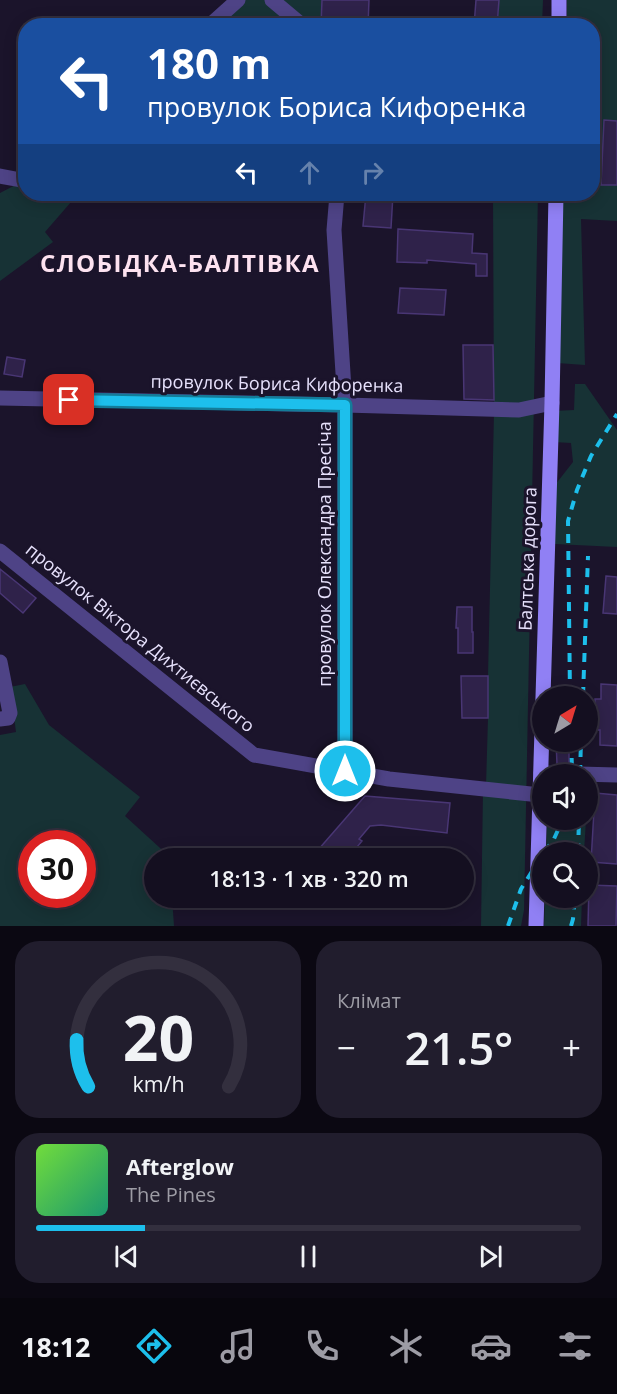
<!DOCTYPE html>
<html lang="uk">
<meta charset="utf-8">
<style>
:root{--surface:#140f20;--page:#211d2d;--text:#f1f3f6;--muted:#9d9ca5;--line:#332f3e;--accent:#1dbfec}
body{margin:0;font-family:"Open Sans",sans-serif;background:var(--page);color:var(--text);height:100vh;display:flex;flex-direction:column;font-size:22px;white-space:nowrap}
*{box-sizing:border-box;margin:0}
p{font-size:20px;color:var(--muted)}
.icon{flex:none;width:33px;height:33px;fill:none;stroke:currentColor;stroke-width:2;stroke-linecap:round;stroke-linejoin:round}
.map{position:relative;height:926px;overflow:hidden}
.panel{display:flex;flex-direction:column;gap:15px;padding:15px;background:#0b0812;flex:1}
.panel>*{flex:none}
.hud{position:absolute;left:18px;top:18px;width:582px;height:183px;border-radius:24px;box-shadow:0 3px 15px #0003,0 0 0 2px var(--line);background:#1a4fa0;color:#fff;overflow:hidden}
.needle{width:39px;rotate:38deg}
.controls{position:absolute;left:532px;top:686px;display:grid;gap:12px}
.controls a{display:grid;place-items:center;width:66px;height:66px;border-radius:50%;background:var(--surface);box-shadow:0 3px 15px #0003,0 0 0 2px var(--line);font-size:30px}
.speed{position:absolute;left:18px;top:830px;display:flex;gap:12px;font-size:30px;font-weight:700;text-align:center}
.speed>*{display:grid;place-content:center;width:78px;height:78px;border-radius:50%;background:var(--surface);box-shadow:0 3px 15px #0003,0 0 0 2px var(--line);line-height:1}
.speed .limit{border:9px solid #d22;background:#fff;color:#111}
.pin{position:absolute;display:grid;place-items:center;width:51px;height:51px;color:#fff;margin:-26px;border-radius:12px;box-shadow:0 3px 9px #0006}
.me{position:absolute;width:66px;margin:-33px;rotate:0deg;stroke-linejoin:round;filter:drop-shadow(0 0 4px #0008)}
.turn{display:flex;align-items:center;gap:21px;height:126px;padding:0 30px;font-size:27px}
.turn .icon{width:78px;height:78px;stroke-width:2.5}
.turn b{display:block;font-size:42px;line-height:51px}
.lanes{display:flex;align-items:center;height:57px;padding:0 30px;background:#0003;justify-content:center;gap:30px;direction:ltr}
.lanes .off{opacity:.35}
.big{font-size:45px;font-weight:600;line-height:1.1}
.panel .card{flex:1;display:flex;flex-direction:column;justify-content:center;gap:9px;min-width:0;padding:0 21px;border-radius:24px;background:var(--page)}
.panel .dial{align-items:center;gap:0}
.dial svg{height:156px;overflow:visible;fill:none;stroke:var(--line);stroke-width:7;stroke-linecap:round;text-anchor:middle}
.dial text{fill:var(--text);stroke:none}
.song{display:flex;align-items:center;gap:18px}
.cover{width:72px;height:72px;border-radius:9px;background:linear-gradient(135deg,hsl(100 70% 55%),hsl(160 70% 35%))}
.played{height:6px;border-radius:3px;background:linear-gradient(90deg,var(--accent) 20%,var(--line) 20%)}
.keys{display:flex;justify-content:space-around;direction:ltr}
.heat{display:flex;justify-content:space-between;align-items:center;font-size:33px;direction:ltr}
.panel .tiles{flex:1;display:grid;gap:15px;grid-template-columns:1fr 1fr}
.card:last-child{grid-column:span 2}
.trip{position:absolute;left:144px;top:848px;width:330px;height:60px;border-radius:30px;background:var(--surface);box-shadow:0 3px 15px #0003,0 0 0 2px var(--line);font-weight:600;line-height:60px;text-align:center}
.tabs{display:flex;height:96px;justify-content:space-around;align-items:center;background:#08060d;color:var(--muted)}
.tabs .icon{width:42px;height:42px}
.tabs .on{color:var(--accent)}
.tabs b{font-size:27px;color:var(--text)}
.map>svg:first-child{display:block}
.green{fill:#173235;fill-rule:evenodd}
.building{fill:#2f224a;stroke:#493674;stroke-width:1.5}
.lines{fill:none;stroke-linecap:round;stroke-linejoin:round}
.street{stroke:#4e4386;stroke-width:15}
.secondary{stroke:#9080f4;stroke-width:15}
.rail{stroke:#1dbfec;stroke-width:4;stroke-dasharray:9 8;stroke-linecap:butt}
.route-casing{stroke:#137c99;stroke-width:15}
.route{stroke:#1dbfec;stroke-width:10}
.labels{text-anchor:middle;stroke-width:6;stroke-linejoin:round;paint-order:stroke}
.street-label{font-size:18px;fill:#e7e1fc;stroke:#1b142b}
.district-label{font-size:24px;font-weight:bold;letter-spacing:1.5px;fill:#fde2f0;stroke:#1b142b}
</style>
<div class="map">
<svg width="617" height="926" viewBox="0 0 617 926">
<rect width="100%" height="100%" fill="#1b142b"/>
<path class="green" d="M242,0H269L300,26H211Z
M278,0H322L321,25H311Z
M499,0H543L542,25H497Z
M567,0H617V221L581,219L585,365L557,363L562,194H592V26L567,25Z
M25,180L26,194H78L45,232L53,242L0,281V193Z
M493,194H538L524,910L521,926H481L483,790L486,786L488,718V676L494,413Z
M575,384H585L617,430V547L555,544V485L573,462L571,443L554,442V411L574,410Z
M25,684L49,725L140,797L125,816L171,858H154V897H172L174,926H0V735L16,732L10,687ZM32,843H82V894H32Z
M586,820L584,852H546L547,822Z
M545,897H582L581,926H544Z"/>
<path class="building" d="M322,0H369L368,26H321Z
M476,0H499L497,26H474Z
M604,120L617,121V185H601Z
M366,194H393L391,228L363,226Z
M398,229L473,234L472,253L487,254V276H476V264L427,260V263L397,262Z
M400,288L446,290L444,315L398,313Z
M463,345H493L494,400L464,399Z
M7,357L25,360L22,377L4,374Z
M0,569L36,598L23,613L0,593Z
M606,576L617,577V614L603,613Z
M457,607H472V632H473V653H458V628H456Z
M461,676H488V718H462Z
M601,684L617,685V746L600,745V730H594L595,699H601Z
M556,741H569V764H557Z
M595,793L617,795V864L591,862Z
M365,796L450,803L447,833L381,825L370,826L359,839L362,841L348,858H311Z
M589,885L617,886L616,926H588Z"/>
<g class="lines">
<path class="street" d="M272,0L303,26
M209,26L238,0
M0,176L21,180L26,177
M337,194L334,230L345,405V771
M0,398L345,405L519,410L552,403
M0,551L254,755L389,779L540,795
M0,662L10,713L8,718L0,719
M541,773L617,775"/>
<path class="secondary" d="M559,26V0
M536,926L552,403L556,194"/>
<path class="rail" d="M570,696L568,521L577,490L591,456L617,414
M583,696L588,556
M571,741L572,768
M580,774L581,741
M544,852L553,841L563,819
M578,852L579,819
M508,926L521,889L543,854
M571,926L573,919L575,897"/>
</g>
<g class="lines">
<defs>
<path id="route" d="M69,400L345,405V771"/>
</defs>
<use href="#route" class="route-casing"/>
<use href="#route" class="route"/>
</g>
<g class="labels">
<g class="street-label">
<text transform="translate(277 384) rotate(1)" y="6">провулок Бориса Кифоренка</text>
<text transform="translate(325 554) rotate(-90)" y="6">провулок Олександра Пресіча</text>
<text transform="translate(528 559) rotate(-88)" y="6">Балтська дорога</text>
<text transform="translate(140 638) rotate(39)" y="6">провулок Віктора Дихтиєвського</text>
</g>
<g class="district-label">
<text x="180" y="272">СЛОБІДКА-БАЛТІВКА</text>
</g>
</g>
</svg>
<div class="controls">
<a><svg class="needle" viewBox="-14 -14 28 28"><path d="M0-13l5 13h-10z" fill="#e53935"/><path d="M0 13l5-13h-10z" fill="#9d9ca5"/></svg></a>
<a><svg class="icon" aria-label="sound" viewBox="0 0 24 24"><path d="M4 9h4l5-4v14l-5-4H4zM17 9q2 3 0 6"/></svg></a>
<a><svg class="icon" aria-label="search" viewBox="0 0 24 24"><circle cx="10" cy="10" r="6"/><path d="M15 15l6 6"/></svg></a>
</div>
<div class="speed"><div class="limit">30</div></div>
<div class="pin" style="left:69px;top:400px;background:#d93025"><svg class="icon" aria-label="arrive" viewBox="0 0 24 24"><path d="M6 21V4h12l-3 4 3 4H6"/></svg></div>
<svg class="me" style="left:345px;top:771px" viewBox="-20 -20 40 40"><circle r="17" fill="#1dbfec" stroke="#fff" stroke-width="3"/><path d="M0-11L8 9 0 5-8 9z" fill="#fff"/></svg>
<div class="trip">18:13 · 1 хв · 320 m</div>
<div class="hud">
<div class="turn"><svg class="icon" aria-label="left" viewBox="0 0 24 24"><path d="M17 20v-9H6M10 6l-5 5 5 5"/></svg><div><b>180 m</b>провулок Бориса Кифоренка</div></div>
<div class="lanes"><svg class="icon" aria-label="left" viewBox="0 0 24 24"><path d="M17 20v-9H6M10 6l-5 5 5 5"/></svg><svg class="icon off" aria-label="ahead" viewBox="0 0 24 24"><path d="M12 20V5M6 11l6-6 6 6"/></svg><svg class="icon off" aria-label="right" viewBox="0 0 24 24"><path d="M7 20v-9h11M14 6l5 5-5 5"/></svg></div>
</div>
</div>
<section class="panel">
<div class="tiles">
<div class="card dial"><svg viewBox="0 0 100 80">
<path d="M14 69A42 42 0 1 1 86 69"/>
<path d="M14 69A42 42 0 0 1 8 45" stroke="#1dbfec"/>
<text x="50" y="56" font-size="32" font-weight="700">20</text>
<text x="50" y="72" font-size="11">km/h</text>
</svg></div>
<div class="card"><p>Клімат</p>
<div class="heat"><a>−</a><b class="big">21.5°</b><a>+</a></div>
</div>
<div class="card">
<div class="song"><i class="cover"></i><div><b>Afterglow</b><p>The Pines</p></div></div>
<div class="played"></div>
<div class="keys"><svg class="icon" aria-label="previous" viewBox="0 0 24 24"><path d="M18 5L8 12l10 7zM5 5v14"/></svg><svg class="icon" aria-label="pause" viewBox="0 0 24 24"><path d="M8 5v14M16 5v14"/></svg><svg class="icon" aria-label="next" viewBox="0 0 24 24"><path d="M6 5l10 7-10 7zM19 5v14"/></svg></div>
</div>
</div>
</section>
<nav class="tabs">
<b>18:12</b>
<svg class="icon on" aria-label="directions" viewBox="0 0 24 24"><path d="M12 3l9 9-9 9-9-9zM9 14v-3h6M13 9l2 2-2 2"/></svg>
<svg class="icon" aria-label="music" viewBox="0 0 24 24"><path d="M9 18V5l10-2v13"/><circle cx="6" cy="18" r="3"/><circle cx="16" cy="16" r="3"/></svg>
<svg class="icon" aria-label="phone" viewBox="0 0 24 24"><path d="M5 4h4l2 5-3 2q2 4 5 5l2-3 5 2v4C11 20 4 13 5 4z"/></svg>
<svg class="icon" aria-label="climate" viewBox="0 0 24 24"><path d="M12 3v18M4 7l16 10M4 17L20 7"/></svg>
<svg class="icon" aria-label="car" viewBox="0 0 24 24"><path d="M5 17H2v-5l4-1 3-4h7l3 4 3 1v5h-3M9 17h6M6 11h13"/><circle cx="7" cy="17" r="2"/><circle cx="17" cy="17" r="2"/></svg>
<svg class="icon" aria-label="filters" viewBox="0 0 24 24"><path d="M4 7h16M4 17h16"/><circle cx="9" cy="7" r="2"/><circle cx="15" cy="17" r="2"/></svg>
</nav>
